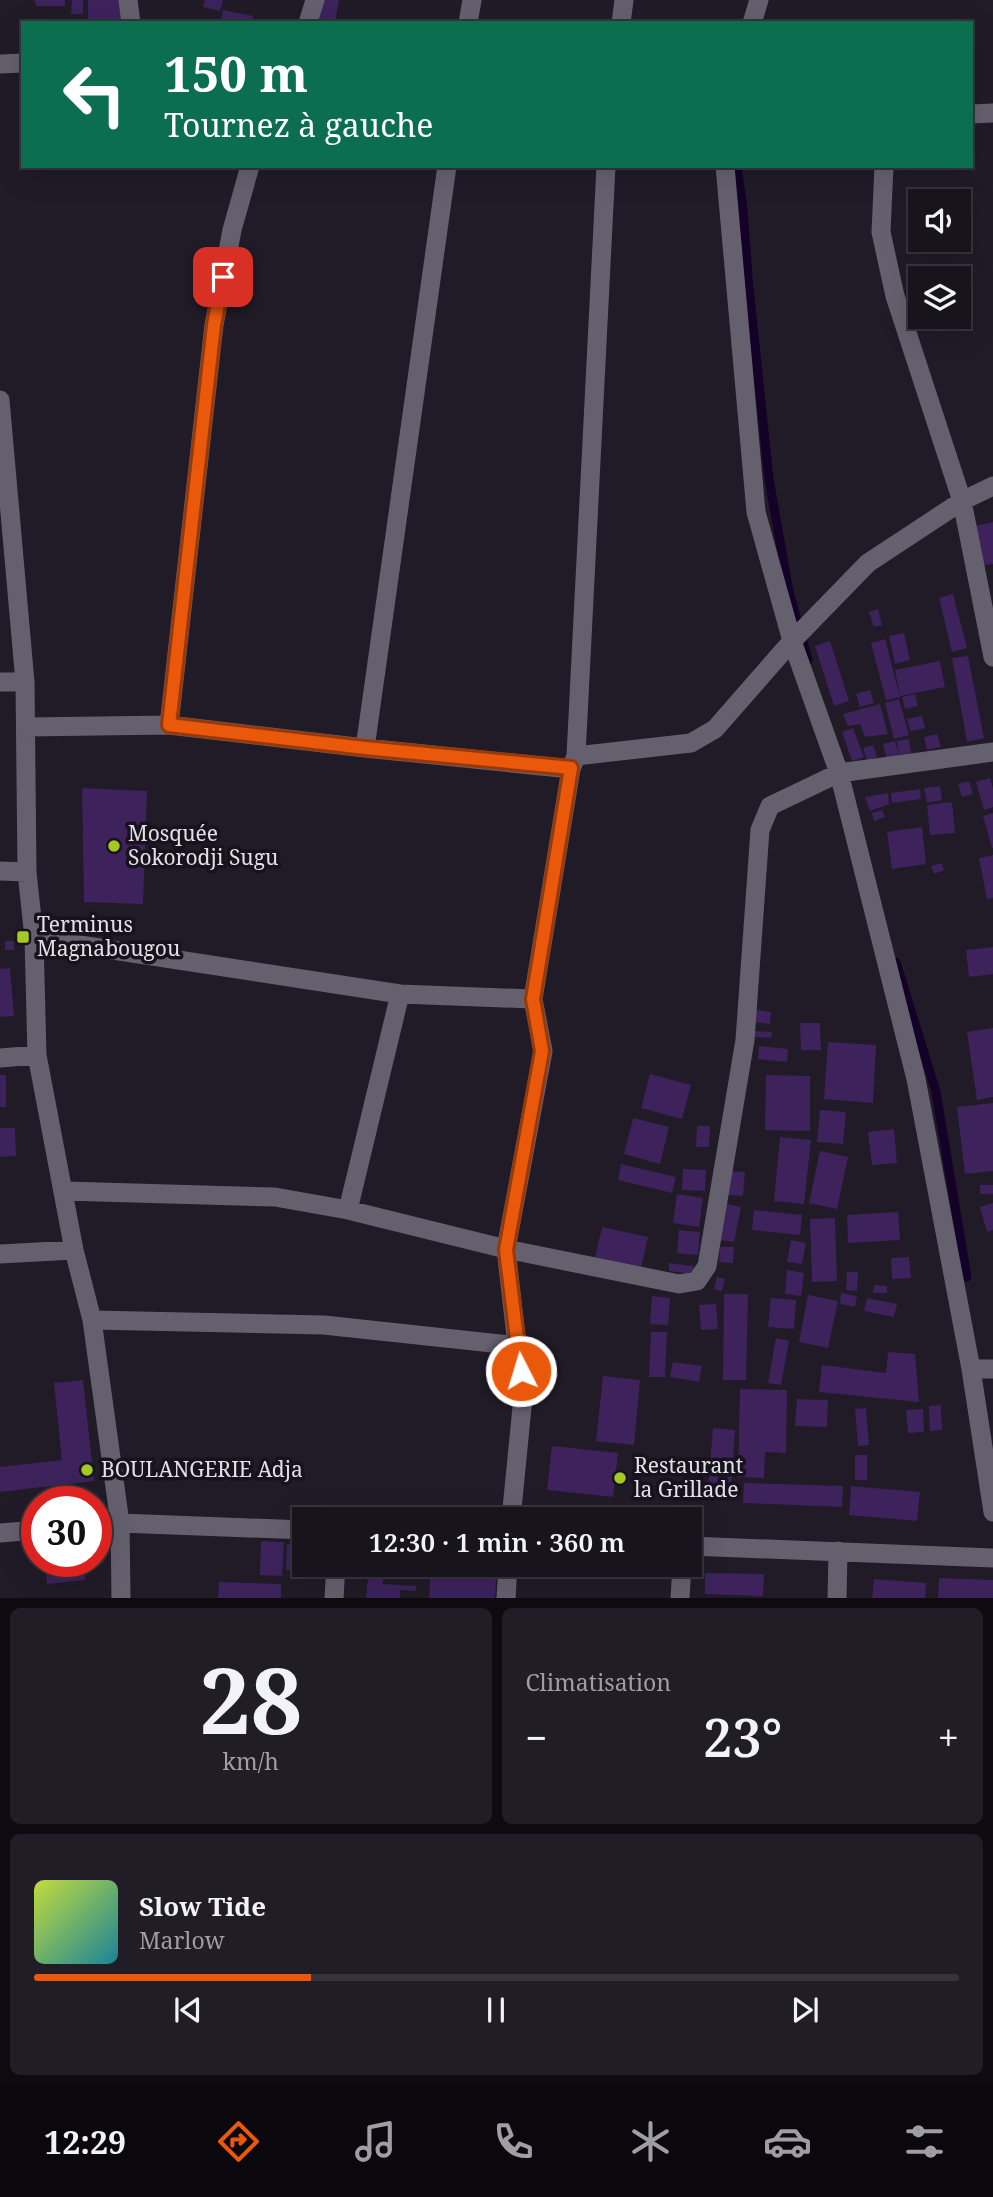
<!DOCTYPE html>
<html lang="fr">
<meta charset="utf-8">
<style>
:root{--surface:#18141d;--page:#211d26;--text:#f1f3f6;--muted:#9f9ea4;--line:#36333b;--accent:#ea580c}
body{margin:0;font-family:"Noto Serif",serif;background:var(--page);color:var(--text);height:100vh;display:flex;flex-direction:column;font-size:26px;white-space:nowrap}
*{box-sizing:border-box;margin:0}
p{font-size:23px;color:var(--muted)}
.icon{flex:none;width:38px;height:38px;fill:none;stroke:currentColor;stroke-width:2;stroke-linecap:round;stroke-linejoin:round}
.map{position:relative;height:1598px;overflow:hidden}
.details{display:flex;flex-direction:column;gap:10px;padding:10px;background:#0d0b10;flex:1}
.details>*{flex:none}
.guide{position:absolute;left:21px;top:21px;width:952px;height:147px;border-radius:0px;box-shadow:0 7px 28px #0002,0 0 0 2px var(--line);background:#0b6e4f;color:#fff;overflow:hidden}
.buttons{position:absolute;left:908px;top:189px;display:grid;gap:14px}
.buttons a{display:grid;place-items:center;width:63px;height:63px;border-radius:0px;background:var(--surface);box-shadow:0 7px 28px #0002,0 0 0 2px var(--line);font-size:35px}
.speed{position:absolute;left:21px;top:1486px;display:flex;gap:14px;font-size:35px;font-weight:700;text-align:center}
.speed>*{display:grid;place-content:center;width:91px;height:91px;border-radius:50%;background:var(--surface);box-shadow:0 7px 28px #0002,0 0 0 2px var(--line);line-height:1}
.speed .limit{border:10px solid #d22;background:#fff;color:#111}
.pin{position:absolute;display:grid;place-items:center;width:60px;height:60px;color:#fff;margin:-30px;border-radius:14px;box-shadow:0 4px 10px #0006}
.me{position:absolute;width:77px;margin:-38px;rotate:355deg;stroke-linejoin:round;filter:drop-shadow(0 0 5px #0008)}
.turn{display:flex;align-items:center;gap:24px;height:147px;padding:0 28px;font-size:32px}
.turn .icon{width:91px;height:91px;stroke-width:2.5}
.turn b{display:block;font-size:49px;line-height:60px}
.big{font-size:52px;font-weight:600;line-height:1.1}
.details .card{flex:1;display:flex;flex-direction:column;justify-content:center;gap:10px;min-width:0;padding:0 24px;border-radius:10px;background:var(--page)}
.details .dial{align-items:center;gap:0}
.dial b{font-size:91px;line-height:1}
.song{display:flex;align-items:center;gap:21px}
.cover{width:84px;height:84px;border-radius:10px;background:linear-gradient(135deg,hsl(70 70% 55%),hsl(190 70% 35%))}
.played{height:7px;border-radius:4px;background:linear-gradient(90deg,var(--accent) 30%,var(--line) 30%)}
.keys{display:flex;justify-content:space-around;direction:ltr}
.heat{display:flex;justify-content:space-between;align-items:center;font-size:38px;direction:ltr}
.details .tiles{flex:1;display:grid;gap:10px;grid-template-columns:1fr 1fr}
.card:last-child{grid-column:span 2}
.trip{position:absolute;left:292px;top:1507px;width:410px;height:70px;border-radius:0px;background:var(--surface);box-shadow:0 7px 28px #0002,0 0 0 2px var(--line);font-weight:600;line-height:70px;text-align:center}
.dock{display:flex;height:112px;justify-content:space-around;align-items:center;background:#0a080c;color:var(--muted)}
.dock .icon{width:49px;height:49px}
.dock .active{color:var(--accent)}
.dock b{font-size:32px;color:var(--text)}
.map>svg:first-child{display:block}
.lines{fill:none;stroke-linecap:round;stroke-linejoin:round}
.stream{stroke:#140128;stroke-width:9}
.building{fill:#3d225c}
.minor{stroke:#65606e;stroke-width:19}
.route-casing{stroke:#983908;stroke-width:18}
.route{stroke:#ea580c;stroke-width:12}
.poi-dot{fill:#a4c824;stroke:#17121d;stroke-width:2.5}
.labels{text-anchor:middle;stroke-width:7;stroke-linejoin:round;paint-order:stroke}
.poi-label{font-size:21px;fill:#e2dfe7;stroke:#17121d;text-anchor:start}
</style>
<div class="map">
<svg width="993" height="1599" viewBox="0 0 993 1599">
<rect width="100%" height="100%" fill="#201b27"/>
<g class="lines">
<path class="stream" d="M737,166L743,209L748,278L769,479L789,592L808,660
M896,962L936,1092L967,1277"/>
</g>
<path class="building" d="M35,0H65V6H36Z
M72,0H83V14H71Z
M88,0H123L122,23H88Z
M205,0H223L220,11L203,7Z
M324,0H339L335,23H319Z
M223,10L253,16L252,23H220Z
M993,522V564L984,565L976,526Z
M953,594L967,648L952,652L939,598Z
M878,609L882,625L874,627L869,612Z
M904,633L910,660L895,664L889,636Z
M885,639L900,697L886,700L871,643Z
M830,641L849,701L834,706L815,646Z
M968,656L984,738L967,742L952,658Z
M940,661L945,687L900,696L895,670Z
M870,690L874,703L860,707L856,694Z
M915,694L918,706L905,709L902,697Z
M899,699L909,735L894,739L885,703Z
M880,704L888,734L865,737L860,724L848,726L843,714Z
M922,716L925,728L910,731L907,719Z
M853,728L864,757L852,761L842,732Z
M937,734L941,747L927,750L924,737Z
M909,739L911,753L899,755L897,741Z
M895,741L899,755L887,759L883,744Z
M873,745L877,757L867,760L863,748Z
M990,778L993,789V807L984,810L976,782Z
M969,781L973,794L962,797L958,784Z
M940,786L942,800L927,803L924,788Z
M82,788L147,791L143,904L84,902Z
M920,789L921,799L892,803L891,793Z
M888,793L889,804L870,811L865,797Z
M952,802L955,833L930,835L927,805Z
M882,810L885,817L874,821L872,813Z
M993,813V848H992L983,816Z
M922,827L926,864L892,869L887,832Z
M993,855V898L987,899L979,858Z
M942,863L944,870L934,874L931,866Z
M5,941H14V950H5Z
M993,947V974L969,977L966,950Z
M10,968L14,1016L0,1017V969Z
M756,1010L771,1012L770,1024L754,1022Z
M800,1023H820L821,1050H801Z
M993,1028V1097L977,1100L967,1032Z
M754,1031L772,1032L771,1038L754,1037Z
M828,1042L876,1045L873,1103L824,1099Z
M759,1046L788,1049L787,1062L758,1059Z
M650,1074L691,1085L682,1119L641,1108Z
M0,1075H6V1107H0Z
M766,1075L810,1076V1131L765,1130Z
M993,1103V1171L965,1174L957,1107Z
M820,1110L846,1112L843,1144L817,1142Z
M633,1118L669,1127L660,1164L624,1154Z
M697,1126H710L709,1147H696Z
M0,1128H15L16,1156L0,1157Z
M894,1129L897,1163L872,1165L868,1132Z
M780,1137L811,1140L804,1204L774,1201Z
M820,1151L848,1157L837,1209L809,1203Z
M621,1164L676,1177L672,1193L618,1180Z
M683,1169L706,1170L705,1191L682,1190Z
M729,1171L745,1172L743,1196L728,1195Z
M980,1185H993V1194H980Z
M677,1194L703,1198L699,1227L673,1223Z
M993,1203V1230L987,1232L980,1207Z
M726,1204L741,1207L734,1242L719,1240Z
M754,1210L802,1215L800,1235L752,1230Z
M898,1212L900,1240L848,1243L847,1215Z
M835,1218L837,1281L812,1282L810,1219Z
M602,1227L648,1237L641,1268L595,1258Z
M679,1230L700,1232L698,1255L677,1253Z
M791,1240L806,1243L802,1264L787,1262Z
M720,1247H734L733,1263L719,1262Z
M909,1257L911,1278L892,1279L891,1258Z
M669,1263L694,1266L693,1274L669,1271Z
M787,1270L804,1273L801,1296L785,1294Z
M847,1272H858L857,1291L846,1290Z
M717,1277L725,1279L722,1291L714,1289Z
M874,1285L887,1286V1293H873Z
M841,1293L857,1296L855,1307L840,1304Z
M724,1294H748L746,1380H723Z
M808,1295L838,1301L828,1348L799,1342Z
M652,1296L670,1298L668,1325L650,1324Z
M771,1298L796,1300L794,1329L768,1327Z
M867,1298L897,1304L894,1317L864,1311Z
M716,1304L718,1329L701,1330L699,1305Z
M651,1332H667L665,1377H649Z
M776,1338L789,1341L781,1385L768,1383Z
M888,1352L915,1354L919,1402L819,1392L822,1365L886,1373Z
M673,1362L702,1366L699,1382L670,1377Z
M603,1376L640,1380L634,1445L596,1441Z
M83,1380L94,1481L0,1492V1467L62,1460L54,1383Z
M740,1389L787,1390L786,1453L765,1452L764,1478L738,1477Z
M797,1399L828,1400L827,1427L795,1426Z
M941,1405L942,1430L930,1431L929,1406Z
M866,1408L869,1445L858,1446L855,1409Z
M923,1409L924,1432L908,1433L906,1410Z
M713,1428L735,1430L731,1489L708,1487Z
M552,1446L618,1453L613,1497L547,1490Z
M855,1455H867V1480H855Z
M744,1483L843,1486L842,1507L743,1503Z
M851,1486L920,1492L917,1521L849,1515Z
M261,1541L284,1542L282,1576L260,1575Z
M287,1544L304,1545V1564H325V1571L286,1570Z
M45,1561H83L85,1580L47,1584Z
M431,1564H497L495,1599H429Z
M705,1573L764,1574L763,1596L705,1594Z
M368,1577H383V1584L416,1586V1591L400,1590V1599H366Z
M939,1578L993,1580V1599H938Z
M874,1579L926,1583L925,1599H872Z
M219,1582L281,1584V1599H218Z"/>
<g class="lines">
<path class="minor" d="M128,0L131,23
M308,23L315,0
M468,23L472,0
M621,23L624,0
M752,23L759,0
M0,64L23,63
M971,114L993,113
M725,166L756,512L792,641L839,773L916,1079L971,1369L993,1512
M884,166L881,232L895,296L962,501L993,657
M0,400L25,682L27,872L34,938L37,1055L74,1250L92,1320L120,1523L121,1599
M0,682H25
M169,725L214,325L232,230L250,166
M27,727L169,725L365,748L571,769
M365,748L447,166
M576,756L691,743L715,729L792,641L868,563L962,501L993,486
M0,871L27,872
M34,938L400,994L533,999
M0,1058L37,1055
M64,1191L275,1197L348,1210L506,1249L679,1284L697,1281L707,1266L745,1040L760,830L770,806L839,773L993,752
M348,1210L400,994
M0,1254L74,1250
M92,1320L324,1325L519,1346
M971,1369H993
M511,1519L523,1397L506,1249L543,1051L533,999L571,769L576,756L606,166
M96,1525L120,1523L304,1530
M0,1533L37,1530
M690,1546L993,1558
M334,1599L336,1564
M506,1599L508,1564
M680,1599L682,1564
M837,1599L838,1551"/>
</g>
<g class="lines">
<defs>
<path id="route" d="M223,277L214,325L169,725L365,748L571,768L533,999L542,1051L506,1250L521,1371"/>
</defs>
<use href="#route" class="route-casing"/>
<use href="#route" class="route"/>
</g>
<g class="poi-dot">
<circle cx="114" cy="846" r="7"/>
<rect x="16" y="930" width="14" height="14" rx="3.5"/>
<circle cx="87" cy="1470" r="7"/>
<circle cx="620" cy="1478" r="7"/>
</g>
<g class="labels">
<g class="poi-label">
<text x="128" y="841">Mosquée<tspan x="128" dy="24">Sokorodji Sugu</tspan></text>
<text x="37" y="932">Terminus<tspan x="37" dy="24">Magnabougou</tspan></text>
<text x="634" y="1473">Restaurant<tspan x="634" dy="24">la Grillade</tspan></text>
<text x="101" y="1477">BOULANGERIE Adja</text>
</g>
</g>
</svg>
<div class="buttons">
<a><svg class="icon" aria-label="sound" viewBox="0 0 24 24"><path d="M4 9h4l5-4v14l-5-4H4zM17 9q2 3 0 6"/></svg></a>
<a><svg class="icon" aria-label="layers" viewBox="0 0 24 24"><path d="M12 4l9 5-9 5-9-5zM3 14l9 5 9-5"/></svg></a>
</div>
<div class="speed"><div class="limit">30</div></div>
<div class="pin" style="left:223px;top:277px;background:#d93025"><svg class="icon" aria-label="arrive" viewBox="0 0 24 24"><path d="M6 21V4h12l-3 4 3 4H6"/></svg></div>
<svg class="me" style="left:521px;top:1371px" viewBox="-20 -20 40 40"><circle r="17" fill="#ea580c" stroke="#fff" stroke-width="3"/><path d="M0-11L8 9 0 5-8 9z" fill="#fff"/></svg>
<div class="trip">12:30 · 1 min · 360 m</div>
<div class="guide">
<div class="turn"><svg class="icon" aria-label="left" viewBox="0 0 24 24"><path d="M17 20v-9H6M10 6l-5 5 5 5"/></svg><div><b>150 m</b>Tournez à gauche</div></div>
</div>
</div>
<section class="details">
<div class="tiles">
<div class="card dial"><b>28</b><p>km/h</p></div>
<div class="card"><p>Climatisation</p>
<div class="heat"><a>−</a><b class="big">23°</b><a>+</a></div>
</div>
<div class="card">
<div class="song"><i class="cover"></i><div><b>Slow Tide</b><p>Marlow</p></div></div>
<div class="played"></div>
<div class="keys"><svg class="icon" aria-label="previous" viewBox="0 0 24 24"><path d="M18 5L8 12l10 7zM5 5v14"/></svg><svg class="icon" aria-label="pause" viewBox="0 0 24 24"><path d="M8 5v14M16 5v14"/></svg><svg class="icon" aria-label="next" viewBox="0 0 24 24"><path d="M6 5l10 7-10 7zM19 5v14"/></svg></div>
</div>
</div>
</section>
<nav class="dock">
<b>12:29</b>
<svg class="icon active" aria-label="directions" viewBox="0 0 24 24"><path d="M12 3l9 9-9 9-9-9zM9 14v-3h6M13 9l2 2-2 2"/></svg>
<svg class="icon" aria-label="music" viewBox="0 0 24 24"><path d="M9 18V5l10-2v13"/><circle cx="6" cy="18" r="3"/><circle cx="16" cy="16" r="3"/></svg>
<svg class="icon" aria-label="phone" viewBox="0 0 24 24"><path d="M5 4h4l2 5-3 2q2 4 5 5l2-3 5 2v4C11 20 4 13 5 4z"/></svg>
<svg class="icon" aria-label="climate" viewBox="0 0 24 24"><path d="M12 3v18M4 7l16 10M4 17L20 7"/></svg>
<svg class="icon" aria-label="car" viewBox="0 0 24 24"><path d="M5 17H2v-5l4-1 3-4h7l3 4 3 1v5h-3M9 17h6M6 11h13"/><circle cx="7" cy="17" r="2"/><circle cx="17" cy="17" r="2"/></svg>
<svg class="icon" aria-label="filters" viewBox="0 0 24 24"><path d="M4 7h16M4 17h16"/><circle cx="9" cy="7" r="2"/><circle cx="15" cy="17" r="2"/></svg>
</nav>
